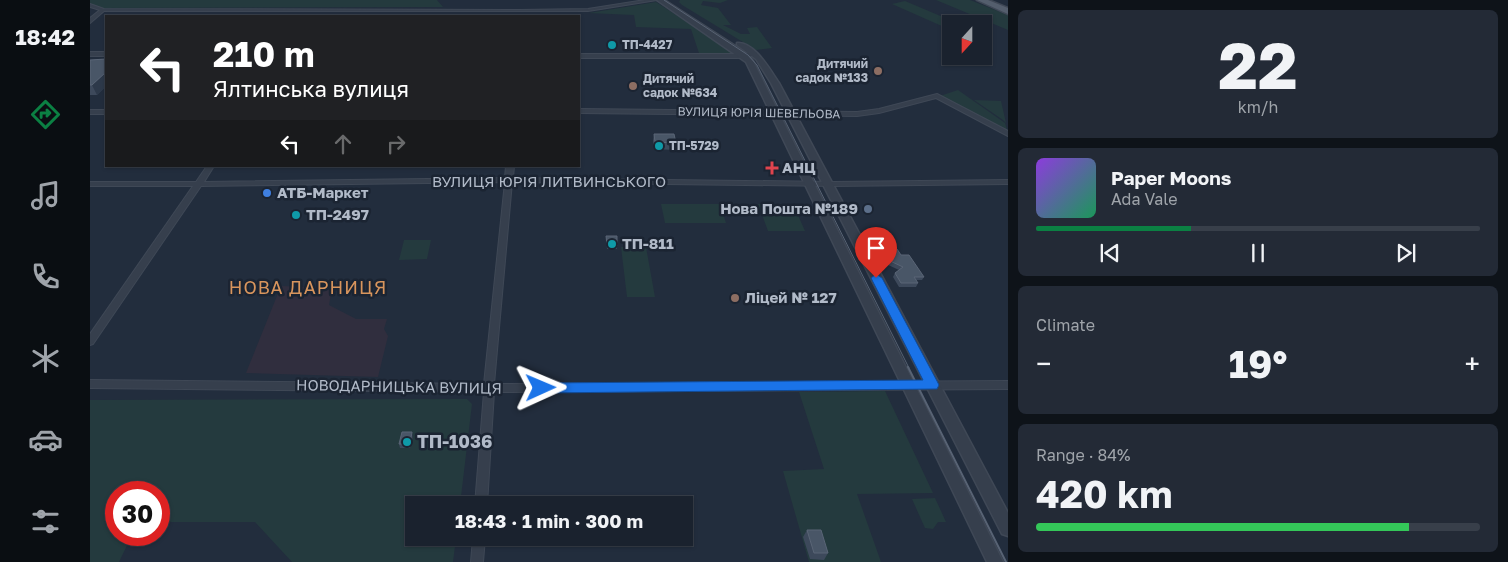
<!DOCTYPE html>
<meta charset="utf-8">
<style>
:root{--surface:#1a222e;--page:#232a36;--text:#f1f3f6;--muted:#9fa4aa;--line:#383f4a;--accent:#0b8043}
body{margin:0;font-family:"Golos Text",sans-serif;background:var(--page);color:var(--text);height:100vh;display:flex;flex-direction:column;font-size:19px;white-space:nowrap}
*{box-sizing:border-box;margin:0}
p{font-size:16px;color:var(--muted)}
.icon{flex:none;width:28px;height:28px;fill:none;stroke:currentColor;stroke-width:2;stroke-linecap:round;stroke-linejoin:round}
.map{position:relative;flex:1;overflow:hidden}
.details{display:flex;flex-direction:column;gap:10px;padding:10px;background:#0e1319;width:500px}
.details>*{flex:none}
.guide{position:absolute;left:15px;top:15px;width:475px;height:152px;border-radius:0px;box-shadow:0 1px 4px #0004,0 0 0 1px var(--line);background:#202124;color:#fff;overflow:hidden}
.needle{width:32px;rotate:201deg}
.buttons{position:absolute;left:852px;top:15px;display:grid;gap:10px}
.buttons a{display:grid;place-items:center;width:50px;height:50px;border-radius:0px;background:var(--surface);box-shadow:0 1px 4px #0004,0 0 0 1px var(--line);font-size:25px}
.speed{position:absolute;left:15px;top:481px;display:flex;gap:10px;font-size:25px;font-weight:700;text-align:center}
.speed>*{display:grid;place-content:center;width:65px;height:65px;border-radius:50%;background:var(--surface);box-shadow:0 1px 4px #0004,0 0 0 1px var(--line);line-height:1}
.speed .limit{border:8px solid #d22;background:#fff;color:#111}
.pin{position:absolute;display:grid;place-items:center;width:42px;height:42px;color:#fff;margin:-51px -21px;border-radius:50% 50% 50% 0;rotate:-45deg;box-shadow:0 0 5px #0007}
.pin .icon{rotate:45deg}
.me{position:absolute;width:55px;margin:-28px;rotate:89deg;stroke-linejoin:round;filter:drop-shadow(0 0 4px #0008)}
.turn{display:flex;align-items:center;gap:18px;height:105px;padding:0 25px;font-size:22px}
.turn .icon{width:65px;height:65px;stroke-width:2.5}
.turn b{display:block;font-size:35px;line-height:42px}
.lanes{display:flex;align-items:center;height:48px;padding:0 25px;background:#0003;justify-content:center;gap:25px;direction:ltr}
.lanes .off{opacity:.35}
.big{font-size:38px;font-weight:700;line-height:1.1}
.details .tile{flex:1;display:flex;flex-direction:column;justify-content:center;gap:8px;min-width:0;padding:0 18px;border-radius:8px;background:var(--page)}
.details .dial{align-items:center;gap:0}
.dial b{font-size:65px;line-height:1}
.song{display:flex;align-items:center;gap:15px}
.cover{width:60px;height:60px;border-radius:8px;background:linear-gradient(135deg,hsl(270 70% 55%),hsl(150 70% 35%))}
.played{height:5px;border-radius:2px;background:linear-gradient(90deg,var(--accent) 35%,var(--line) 35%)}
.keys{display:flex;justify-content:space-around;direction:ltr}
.heat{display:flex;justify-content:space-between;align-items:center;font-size:28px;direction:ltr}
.charge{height:8px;border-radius:4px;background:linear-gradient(90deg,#34c759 84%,var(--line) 0)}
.trip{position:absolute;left:315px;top:496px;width:288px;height:50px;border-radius:0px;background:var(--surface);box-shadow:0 1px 4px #0004,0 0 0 1px var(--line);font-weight:700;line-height:50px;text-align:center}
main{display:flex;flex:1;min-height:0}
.tabs{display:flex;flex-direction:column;width:90px;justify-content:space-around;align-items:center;background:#0a0e12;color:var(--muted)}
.tabs .icon{width:35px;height:35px}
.tabs .on{color:var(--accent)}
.tabs b{font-size:22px;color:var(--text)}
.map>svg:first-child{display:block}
.medical{fill:#302e3e}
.green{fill:#243a3e}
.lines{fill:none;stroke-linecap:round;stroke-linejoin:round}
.minor-casing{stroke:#3f4856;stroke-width:2}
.tertiary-casing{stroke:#3f4856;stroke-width:3}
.primary-casing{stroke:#3f4856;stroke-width:3}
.minor{fill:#363f4d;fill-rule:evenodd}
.tertiary{fill:#363f4d;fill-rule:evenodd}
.primary{fill:#545e6d;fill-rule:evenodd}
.tram-far1{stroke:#586374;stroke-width:1}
.tram{stroke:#586374;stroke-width:2}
.wall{fill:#3d495b}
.shaded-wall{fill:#2d394a}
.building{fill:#495667;stroke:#5a6576}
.route{fill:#1a73e8;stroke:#114b97}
.culture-dot{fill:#0f9aa8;stroke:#1b2432;stroke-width:2}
.education-dot{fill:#8d6e63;stroke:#1b2432;stroke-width:2}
.health-dot{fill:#e0444e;stroke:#1b2432;stroke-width:2}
.shop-dot{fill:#3f7fe0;stroke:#1b2432;stroke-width:2}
.service-dot{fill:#5c6f8a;stroke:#1b2432;stroke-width:2}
.labels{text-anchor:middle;stroke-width:5;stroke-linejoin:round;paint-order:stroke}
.far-poi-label{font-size:12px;font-weight:bold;fill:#b1bac8;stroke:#1b2432;text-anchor:start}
.far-street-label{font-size:12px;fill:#b1bac8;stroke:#1b2432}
.poi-label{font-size:15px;font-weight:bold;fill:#b1bac8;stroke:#1b2432;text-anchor:start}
.street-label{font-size:15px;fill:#b1bac8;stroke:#1b2432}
.quarter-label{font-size:18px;letter-spacing:1px;fill:#d8955d;stroke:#1b2432}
.near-poi-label{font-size:18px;font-weight:bold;fill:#b1bac8;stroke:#1b2432;text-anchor:start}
</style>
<main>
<nav class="tabs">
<b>18:42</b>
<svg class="icon on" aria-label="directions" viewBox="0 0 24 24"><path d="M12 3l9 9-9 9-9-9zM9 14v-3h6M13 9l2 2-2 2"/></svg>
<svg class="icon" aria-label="music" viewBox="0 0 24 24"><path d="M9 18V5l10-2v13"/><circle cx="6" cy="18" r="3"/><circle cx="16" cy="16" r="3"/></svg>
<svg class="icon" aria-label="phone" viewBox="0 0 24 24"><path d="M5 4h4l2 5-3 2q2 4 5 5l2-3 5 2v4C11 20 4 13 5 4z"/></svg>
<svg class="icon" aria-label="climate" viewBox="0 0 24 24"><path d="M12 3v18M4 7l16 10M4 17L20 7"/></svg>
<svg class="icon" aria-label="car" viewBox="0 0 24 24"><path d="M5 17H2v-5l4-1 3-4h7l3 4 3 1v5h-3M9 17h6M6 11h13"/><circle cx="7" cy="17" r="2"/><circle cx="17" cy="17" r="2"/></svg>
<svg class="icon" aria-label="filters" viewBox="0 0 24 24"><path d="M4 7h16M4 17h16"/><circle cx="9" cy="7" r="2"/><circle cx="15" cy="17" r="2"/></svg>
</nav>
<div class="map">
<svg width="918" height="562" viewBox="0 0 918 562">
<rect width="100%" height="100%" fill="#222d3d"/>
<path class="medical" d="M191,286L242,288L239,305L266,319H297L294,329L298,336L288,377L156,373Z"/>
<path class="green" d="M0,0H347L353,7L10,8L0,3Z
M590,0H638L630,3L613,1L611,5L628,8L641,25H633L651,34H660L657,28L667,27L682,48L666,50L592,5L589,2Z
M846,0H880L918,15V30Z
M815,1L867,23L854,27L802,4Z
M566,2L645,53H609L601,29L546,27L544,15L499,13Z
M868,90L915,123L918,133L850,96Z
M884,100L911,101L916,123L913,120Z
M571,204H630L636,223H575Z
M668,204H703L715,231H678Z
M314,240H341L337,259L309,260Z
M531,247H556L565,297H537Z
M795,391L843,493L767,494L791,562H719L693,471L734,469L709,392Z
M377,399L382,404L370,505H324V538H366L363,562H202L165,522H69V492H26V535H42L29,562H0V400Z
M845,498L856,522H848L843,529L835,528L822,499Z"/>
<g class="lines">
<defs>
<path id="minor" d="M555,0H567L498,11H14L0,23V18L10,10L0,7V4L14,9L430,10L498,9Z
M0,52H16V56H0Z
M665,52L667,53V55L648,58H489V54H648Z
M847,94L918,131V136L846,98L789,113L767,116L489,113V109L767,112L789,109Z
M0,110H16V114H0Z
M117,166H124L114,182L415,178L416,166H424L423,178L744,182L918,180V184L744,186L422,182L404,384L918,381V389L404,392L397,505H385L394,392L0,388V380L394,384L415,182L111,186L3,344L0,345V334L103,186H0V182H106Z
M383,538H395L393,562H381Z"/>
<path id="tertiary" d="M567,0H574L653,51L663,61L913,562H897L656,62Z
M647,43C664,41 680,70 689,83L918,513V536L912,534L681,83L666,59L647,45Z"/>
<path id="primary" d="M887,0H898L918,8V14Z"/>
</defs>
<use href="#minor" class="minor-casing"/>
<use href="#tertiary" class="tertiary-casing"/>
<use href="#primary" class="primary-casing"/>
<use href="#minor" class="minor"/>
<use href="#tertiary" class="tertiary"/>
<use href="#primary" class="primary"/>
<path class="tram-far1" d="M574,0L658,55L667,65L819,368"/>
<path class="tram" d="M818,367L916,562"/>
</g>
<path class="wall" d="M16,59V86L7,95H0V60Z
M564,134L586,143L585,150L564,149L563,141Z
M516,236L527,246V249H517Z
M792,249L811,255L834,277L832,280H826L828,283L826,287H809L803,277L805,273L809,270L796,264L790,253Z
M323,436L320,448H310L309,444Z
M717,530L738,553L734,560L720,559L713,537Z"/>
<path class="shaded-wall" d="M16,72V86L7,95L2,85Z
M322,432L323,436L320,448V444Z"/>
<path class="building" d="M16,59V72L2,85H0V60Z
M564,134H584L586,143L565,142Z
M516,236H527V246L517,245Z
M792,249H807L811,255H819L834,277H824L828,283H811L805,273L813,267L798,260Z
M312,432H322L320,444H309Z
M717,530H731L738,553H724Z"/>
<path class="route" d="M786,274L792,278L847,381L849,385L847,389L451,393L446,392L444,388L446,384L451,383L833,380L781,278Z"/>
<g class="culture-dot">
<circle cx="522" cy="45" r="5"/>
<circle cx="569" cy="146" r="5"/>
<circle cx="206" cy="215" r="5"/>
<circle cx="522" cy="244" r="5"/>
<circle cx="317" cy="442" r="5"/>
</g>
<g class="education-dot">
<circle cx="788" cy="71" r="5"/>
<circle cx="543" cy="86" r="5"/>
<circle cx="645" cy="298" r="5"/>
</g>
<path class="health-dot" d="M679.5 160.5h5v5h5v5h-5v5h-5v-5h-5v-5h5z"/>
<circle class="shop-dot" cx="177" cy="193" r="5"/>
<circle class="service-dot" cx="778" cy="209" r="5"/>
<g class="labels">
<g class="far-poi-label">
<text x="532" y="49">ТП-4427</text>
<text x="778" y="68" text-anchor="end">Дитячий<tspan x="778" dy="14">садок №133</tspan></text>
<text x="553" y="83">Дитячий<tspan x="553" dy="14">садок №634</tspan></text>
<text x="579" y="150">ТП-5729</text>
</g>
<g class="far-street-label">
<text transform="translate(669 113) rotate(1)" y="4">ВУЛИЦЯ ЮРІЯ ШЕВЕЛЬОВА</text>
</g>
<g class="poi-label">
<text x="692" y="173">АНЦ</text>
<text x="187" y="198">АТБ-Маркет</text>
<text x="768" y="214" text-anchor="end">Нова Пошта №189</text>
<text x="216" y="220">ТП-2497</text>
<text x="532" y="249">ТП-811</text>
<text x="655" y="303">Ліцей № 127</text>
</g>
<g class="street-label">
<text x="459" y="187">ВУЛИЦЯ ЮРІЯ ЛИТВИНСЬКОГО</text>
<text transform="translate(309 387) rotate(1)" y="5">НОВОДАРНИЦЬКА ВУЛИЦЯ</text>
</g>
<g class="quarter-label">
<text x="218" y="294">НОВА ДАРНИЦЯ</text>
</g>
<g class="near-poi-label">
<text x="327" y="448">ТП-1036</text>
</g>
</g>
</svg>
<div class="buttons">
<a><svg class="needle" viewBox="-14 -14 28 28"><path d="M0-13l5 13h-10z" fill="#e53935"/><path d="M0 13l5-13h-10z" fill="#9fa4aa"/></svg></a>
</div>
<div class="speed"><div class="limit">30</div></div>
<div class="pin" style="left:786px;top:278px;background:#d93025"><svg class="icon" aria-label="arrive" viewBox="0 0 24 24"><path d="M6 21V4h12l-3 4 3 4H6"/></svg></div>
<svg class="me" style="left:451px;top:388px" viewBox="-20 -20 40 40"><path d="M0-17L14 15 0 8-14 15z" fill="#1a73e8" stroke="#fff" stroke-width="4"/></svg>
<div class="trip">18:43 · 1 min · 300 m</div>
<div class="guide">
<div class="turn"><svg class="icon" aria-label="left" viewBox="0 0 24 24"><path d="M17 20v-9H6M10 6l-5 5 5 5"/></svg><div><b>210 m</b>Ялтинська вулиця</div></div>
<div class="lanes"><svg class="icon" aria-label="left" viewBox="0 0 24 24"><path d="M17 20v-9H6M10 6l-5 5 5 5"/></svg><svg class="icon off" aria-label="ahead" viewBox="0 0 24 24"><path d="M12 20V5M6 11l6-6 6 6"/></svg><svg class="icon off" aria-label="right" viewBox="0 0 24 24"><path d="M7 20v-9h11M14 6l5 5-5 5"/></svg></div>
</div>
</div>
<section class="details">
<div class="tile dial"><b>22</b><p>km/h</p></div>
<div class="tile">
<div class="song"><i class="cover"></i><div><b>Paper Moons</b><p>Ada Vale</p></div></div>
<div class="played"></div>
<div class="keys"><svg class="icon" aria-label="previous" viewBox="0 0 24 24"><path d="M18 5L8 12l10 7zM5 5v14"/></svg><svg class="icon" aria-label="pause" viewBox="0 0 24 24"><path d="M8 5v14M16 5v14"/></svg><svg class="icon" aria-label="next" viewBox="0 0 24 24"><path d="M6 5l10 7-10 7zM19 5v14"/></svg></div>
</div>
<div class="tile"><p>Climate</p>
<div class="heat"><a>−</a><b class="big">19°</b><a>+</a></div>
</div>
<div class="tile"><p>Range · 84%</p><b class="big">420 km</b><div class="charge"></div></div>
</section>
</main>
